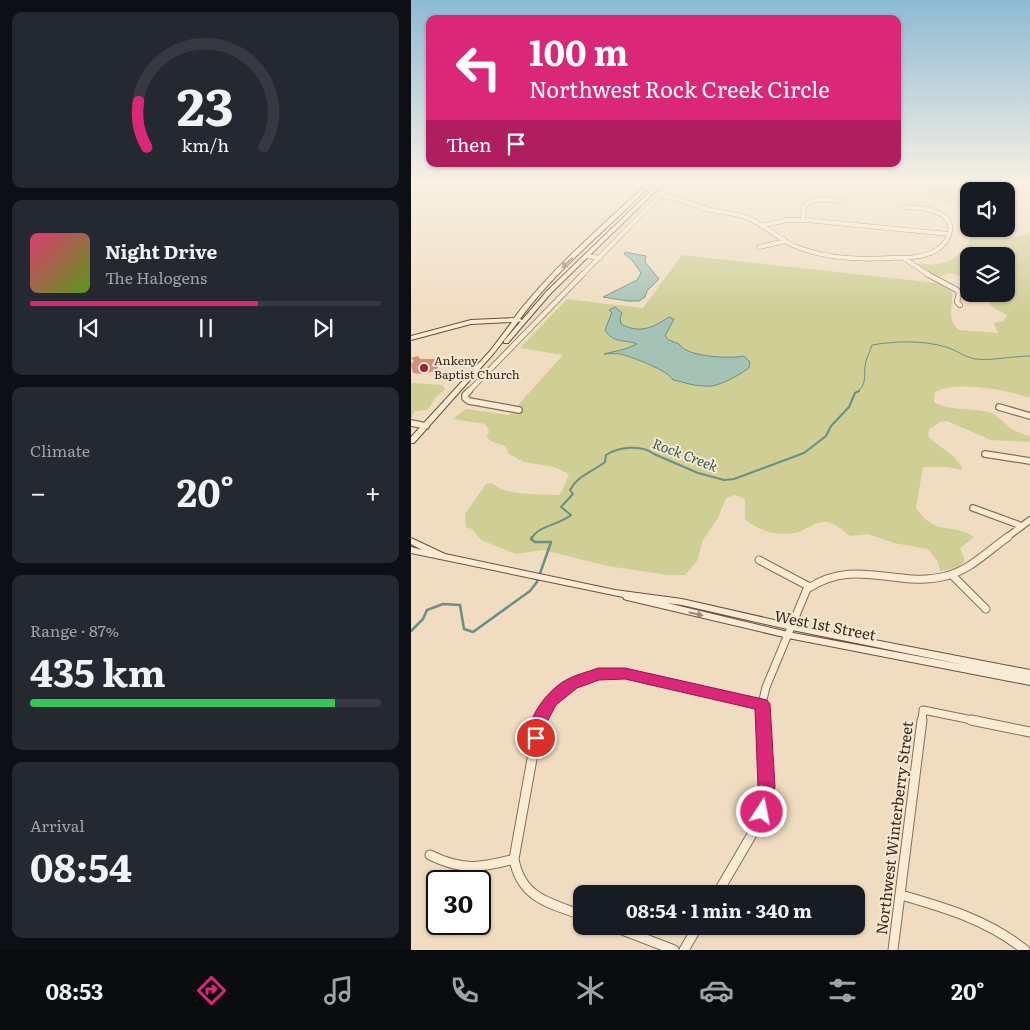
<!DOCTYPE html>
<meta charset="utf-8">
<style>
:root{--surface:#171b24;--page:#242831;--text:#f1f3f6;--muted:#9ea1a6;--line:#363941;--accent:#db2777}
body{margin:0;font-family:Literata,serif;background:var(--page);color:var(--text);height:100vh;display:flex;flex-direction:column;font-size:19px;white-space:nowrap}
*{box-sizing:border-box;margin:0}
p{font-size:16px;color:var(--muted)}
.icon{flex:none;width:28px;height:28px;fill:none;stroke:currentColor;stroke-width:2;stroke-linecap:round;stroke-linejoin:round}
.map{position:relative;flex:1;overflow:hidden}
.panel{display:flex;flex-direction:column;gap:12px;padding:12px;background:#0d0f14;width:411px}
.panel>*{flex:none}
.hud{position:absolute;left:15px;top:15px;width:475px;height:152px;border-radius:10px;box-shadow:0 1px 4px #0004;background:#db2777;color:#fff;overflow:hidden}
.tools{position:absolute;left:549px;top:182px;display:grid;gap:10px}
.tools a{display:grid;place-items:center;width:55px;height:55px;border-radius:10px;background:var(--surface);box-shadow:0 1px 4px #0004;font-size:25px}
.speed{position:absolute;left:15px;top:870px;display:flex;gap:10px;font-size:25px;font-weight:700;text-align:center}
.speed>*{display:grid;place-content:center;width:65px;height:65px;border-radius:50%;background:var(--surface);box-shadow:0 1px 4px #0004;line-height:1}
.speed .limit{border:2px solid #111;border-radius:8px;background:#fff;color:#111}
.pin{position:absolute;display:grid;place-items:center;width:42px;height:42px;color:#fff;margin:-21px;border:2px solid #fff;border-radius:50%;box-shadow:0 1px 5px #0007}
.me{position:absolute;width:55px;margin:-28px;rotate:11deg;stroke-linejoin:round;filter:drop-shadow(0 0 4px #0008)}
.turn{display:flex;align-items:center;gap:18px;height:105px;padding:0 20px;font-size:22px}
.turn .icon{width:65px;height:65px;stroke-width:2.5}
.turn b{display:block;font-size:35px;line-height:42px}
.then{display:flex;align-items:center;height:48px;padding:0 20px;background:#0003;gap:10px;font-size:19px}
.big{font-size:38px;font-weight:700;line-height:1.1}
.panel .widget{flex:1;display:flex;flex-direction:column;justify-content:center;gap:8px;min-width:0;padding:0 18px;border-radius:10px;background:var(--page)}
.panel .dial{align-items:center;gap:0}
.dial svg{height:130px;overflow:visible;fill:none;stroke:var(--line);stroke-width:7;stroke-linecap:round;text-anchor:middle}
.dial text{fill:var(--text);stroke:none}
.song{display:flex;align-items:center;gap:15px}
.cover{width:60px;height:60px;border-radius:8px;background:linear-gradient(135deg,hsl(340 70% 55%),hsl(90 70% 35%))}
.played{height:5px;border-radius:2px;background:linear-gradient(90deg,var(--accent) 65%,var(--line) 65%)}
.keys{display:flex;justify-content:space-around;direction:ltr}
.heat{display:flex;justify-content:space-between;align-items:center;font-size:28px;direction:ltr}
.charge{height:8px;border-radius:4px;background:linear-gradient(90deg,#34c759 87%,var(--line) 0)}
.trip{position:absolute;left:162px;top:885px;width:292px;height:50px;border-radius:10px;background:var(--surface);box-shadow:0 1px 4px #0004;font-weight:700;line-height:50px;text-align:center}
.tabs{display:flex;height:80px;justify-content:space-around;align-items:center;background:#090b0e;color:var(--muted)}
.tabs .icon{width:35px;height:35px}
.tabs .active{color:var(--accent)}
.tabs b{font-size:22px;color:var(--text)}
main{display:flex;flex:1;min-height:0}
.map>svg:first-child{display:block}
.green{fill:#cece95}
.water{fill:#a4c2b6;stroke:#6a9083}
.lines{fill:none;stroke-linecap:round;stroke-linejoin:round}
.stream-far2{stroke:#6a9083;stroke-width:1}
.stream-far1{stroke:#6a9083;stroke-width:2}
.stream{stroke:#6a9083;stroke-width:2.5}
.building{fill:#d09275}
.street-far4-casing{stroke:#8a6d58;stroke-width:5}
.street-far3-casing{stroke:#8a6d58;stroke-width:6}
.street-far2-casing{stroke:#8a6d58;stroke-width:8}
.street-far1-casing{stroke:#8a6d58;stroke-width:9}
.street-casing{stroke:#8a6d58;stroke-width:11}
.secondary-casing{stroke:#6c4e3b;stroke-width:2}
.street-far4{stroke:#faebd5;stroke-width:4}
.street-far3{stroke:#faebd5;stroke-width:4.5}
.street-far2{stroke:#faebd5;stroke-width:5.5}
.street-far1{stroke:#faebd5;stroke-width:7}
.street{stroke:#faebd5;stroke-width:9}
.secondary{fill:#faebd5;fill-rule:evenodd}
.oneway{fill:#9a8a79}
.route{fill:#db2777;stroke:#8e194d}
.poi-dot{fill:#9c2532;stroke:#f7e8d1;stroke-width:2}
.labels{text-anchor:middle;stroke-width:4;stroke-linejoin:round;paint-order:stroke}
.poi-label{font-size:12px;fill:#39281d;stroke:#f7e8d1;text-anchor:start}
.water-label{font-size:14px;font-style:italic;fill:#2b5a52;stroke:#f7e8d1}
.near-street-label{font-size:15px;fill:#39281d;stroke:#f7e8d1}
</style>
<main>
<section class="panel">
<div class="widget dial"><svg viewBox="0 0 100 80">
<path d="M14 69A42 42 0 1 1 86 69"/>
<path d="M14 69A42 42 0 0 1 9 41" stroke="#db2777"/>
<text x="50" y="56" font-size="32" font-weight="700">23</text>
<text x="50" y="72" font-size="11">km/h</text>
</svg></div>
<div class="widget">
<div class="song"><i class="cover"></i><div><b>Night Drive</b><p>The Halogens</p></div></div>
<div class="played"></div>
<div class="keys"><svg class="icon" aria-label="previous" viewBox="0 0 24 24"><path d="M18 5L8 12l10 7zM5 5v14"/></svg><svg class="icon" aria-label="pause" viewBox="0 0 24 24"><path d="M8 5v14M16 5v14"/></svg><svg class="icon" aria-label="next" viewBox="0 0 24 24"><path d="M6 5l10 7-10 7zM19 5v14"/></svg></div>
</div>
<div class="widget"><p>Climate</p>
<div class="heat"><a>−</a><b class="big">20°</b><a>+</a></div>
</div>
<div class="widget"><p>Range · 87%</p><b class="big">435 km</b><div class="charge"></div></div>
<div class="widget"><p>Arrival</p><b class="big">08:54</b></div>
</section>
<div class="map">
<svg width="619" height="950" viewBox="0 0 619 950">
<rect width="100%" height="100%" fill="#f0ddc1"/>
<path class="green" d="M543,185L557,190L555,201L557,203V212L530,199L515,196L514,193L518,186L541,187Z
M563,229H580L579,236C594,238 606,239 619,232V398C597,390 545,380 524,392L523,402C539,412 562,407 580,413C587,416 593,422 598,427C603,432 613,433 619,437V442L580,440L536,421L529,422L518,429L517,437L542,456L552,468L550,470L535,467H512L505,508C526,538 539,521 563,537L549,548L554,560L548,568L529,571L527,562L517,549L483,543L457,534L439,536C431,530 423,521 412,522C405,522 397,528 390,531C373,538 348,532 334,519V499L324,495L315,498L307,518L292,540L286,561L274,575H257L196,566L132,550L105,554L70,540L61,529L55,527L54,514L75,484L81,483C93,496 130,494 148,495L151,491L158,474L143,467L113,462L98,454L94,446L79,441L76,437L78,430L74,424L42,419L55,409L98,415L152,355L109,348L156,299L232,308L271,255L526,283L535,286L541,293C542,307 535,319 548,330L587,333L583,323L593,321L596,315L581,307L572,294H595V256H558L557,286H552L548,283L556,280L553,276L538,273L528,277L507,265L509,263C535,269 555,255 563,229Z
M0,383L31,385L34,389C32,392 26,395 24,398C16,411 21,409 4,411L0,419Z"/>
<path class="water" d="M214,252L235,256L234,262L248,279L236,291L234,297L228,301H217L192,297L226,280L230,273L220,259L213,254Z
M204,307L211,313L209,318L210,324C228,334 242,328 258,317L263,319L254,336L258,340L268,344C275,357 320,359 333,356L339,362L338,368C328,375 307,388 294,386C282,386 273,382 262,380C257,370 221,357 209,354C204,353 198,354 193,354L214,349L226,344C214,339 202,344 194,330L201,312L198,310Z"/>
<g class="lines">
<path class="stream-far2" d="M605,181L619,187
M446,392C456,385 453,375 454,366C455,359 459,351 461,345C485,341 511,340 535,347C545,350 554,357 564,359C582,361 601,356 619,356"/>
<path class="stream-far1" d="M121,538C127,526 148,525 160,515L150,507L162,494L159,490C167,475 181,472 194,462L195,455C207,447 231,444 243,454L287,473L313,480L323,479L393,453L415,436L420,426L438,407L444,393L448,391"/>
<path class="stream" d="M0,631L12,619L16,610L32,604L49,605L53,629L62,632L119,591L126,582L139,545L140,542H124L120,539L121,537"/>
</g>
<path class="building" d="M7,356L9,359H26L30,364L24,371L12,374L2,373L0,364L3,361L0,358Z"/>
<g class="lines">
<defs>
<path id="street-far4" d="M249,196C267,196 279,205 296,209C309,213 324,212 337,218C354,225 368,240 386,247C414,258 449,260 479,258C495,258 514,258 527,249C537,242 545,227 534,217C523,208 507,208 494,207
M392,220L393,207C401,196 418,200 430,201
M350,226L376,220H394L538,234
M348,247L375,241
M176,256L189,258
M494,259L518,275
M171,275L263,181"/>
<path id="street-far3" d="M516,274L546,290L548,293L546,302L549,305
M57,392L172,274"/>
<path id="street-far2" d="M58,391L54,395V398L58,401L108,410
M588,407L619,416
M0,423L15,426
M574,454L619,461
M562,508L611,526
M595,538L619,520"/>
<path id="street-far1" d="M348,560L399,587
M541,575L575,609
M128,721C142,685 177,674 214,673L351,704
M350,721L351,704L355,687L396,589C445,556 486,589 535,576C558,571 578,550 597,537
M511,721L512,710L566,721"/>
<path id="street" d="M128,720L103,859C110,898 138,903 171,915
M560,720L619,732
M19,855C51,871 70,868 103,859
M306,894L340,836L355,798L350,720
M490,895C535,908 577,920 614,950
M201,926L263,950
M273,950L287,926
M482,950L511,720"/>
<path id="secondary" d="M239,181H244C199,227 147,267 109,319L111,320L136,291L250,181H255L140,293L97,343H93V341L110,321L107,322L83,353L3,443H0V437L79,351L101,322L60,324L0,340V336L60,320L103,318C142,267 192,225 239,181Z
M0,538L34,554L204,590L271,599L381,624L619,670V685L377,638L216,600L213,599L212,597L0,553V547L11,550L0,544ZM256,603L271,605L381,630L554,665L377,632Z"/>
</defs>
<use href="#street-far4" class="street-far4-casing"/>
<use href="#street-far3" class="street-far3-casing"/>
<use href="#street-far2" class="street-far2-casing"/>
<use href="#street-far1" class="street-far1-casing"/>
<use href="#street" class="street-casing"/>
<use href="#secondary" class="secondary-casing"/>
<use href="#street-far4" class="street-far4"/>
<use href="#street-far3" class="street-far3"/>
<use href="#street-far2" class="street-far2"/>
<use href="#street-far1" class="street-far1"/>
<use href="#street" class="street"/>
<use href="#secondary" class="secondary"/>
</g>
<defs><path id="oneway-solid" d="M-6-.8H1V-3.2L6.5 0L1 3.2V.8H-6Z" transform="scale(1.25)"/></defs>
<g class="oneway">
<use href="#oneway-solid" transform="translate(156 263) rotate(137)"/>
<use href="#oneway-solid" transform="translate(285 614) rotate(13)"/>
</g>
<linearGradient id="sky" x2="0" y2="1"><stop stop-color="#8dbad4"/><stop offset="0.58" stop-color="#f8f0e3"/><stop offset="1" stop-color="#f8f0e3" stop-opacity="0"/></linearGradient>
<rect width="619" height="314" fill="url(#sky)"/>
<path class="route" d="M187,668H214L356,700L359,704L364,787L357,818L351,820L345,818L342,812L347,787L344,709L214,679L188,680L166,688L145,705L135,724L131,743L125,745L120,743C110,722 139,687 157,679C166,674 177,672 187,668Z"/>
<circle class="poi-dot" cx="13" cy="368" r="5"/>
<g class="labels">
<g class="poi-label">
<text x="23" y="365">Ankeny<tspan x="23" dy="14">Baptist Church</tspan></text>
</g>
<g class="water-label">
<text transform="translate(274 455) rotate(21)" y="5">Rock Creek</text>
</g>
<g class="near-street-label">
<text transform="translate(414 626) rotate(11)" y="5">West 1st Street</text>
<text transform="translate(484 828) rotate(-83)" y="5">Northwest Winterberry Street</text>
</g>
</g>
</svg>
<div class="tools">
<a><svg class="icon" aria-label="sound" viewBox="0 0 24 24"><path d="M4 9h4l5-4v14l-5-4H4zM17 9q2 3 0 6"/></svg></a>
<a><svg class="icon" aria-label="layers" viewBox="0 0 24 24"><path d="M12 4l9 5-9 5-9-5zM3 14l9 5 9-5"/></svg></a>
</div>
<div class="speed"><div class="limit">30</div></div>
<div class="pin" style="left:125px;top:738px;background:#d93025"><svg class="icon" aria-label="arrive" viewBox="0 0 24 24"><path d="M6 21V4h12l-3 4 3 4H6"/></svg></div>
<svg class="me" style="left:351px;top:812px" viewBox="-20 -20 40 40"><circle r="17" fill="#db2777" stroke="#fff" stroke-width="3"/><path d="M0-11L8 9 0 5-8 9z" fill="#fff"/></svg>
<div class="trip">08:54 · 1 min · 340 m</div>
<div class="hud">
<div class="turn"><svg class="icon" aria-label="left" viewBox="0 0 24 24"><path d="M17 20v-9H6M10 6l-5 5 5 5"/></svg><div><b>100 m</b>Northwest Rock Creek Circle</div></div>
<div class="then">Then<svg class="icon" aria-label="arrive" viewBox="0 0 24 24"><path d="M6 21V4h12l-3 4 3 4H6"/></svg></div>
</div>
</div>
</main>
<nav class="tabs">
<b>08:53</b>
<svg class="icon active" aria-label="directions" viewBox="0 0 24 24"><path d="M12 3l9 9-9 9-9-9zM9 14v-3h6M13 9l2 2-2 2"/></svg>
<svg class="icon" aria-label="music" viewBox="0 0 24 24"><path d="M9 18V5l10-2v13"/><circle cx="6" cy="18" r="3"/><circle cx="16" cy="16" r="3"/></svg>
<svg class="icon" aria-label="phone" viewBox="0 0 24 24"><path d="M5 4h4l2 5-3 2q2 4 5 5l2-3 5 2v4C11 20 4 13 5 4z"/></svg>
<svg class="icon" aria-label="climate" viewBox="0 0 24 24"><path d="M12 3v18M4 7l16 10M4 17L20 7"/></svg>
<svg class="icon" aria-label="car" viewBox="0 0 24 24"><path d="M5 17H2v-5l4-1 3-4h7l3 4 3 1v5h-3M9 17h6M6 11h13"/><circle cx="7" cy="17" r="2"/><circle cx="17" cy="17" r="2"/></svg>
<svg class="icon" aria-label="filters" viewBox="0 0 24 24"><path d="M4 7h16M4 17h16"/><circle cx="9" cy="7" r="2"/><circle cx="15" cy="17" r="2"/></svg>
<b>20°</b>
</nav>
